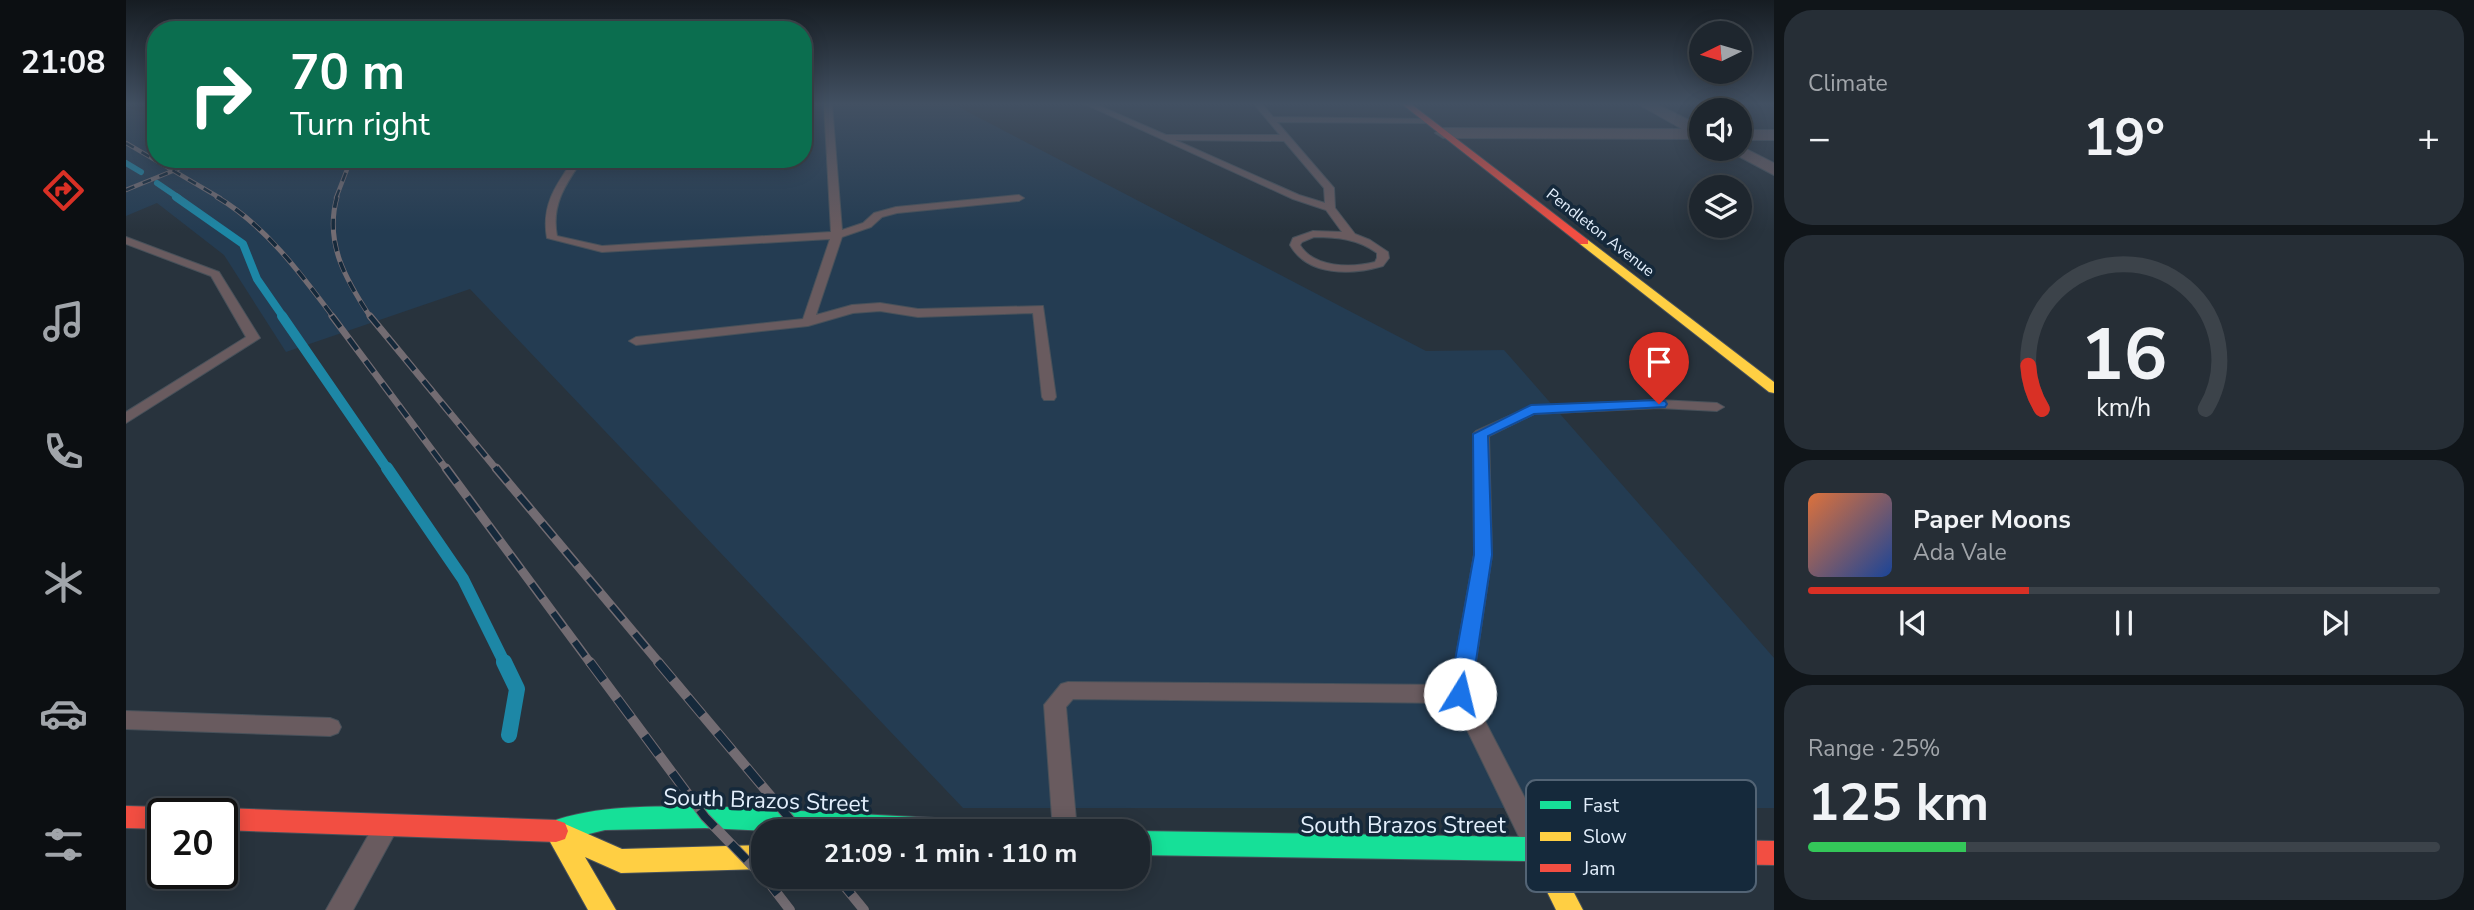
<!DOCTYPE html>
<meta charset="utf-8">
<style>
:root{--surface:#1e262e;--page:#262e36;--text:#f1f3f6;--muted:#a1a5aa;--line:#3c434a;--accent:#d93025}
body{margin:0;font-family:"Nunito Sans",sans-serif;background:var(--page);color:var(--text);height:100vh;display:flex;flex-direction:column;font-size:26px;white-space:nowrap}
*{box-sizing:border-box;margin:0}
p{font-size:23px;color:var(--muted)}
.icon{flex:none;width:38px;height:38px;fill:none;stroke:currentColor;stroke-width:2;stroke-linecap:round;stroke-linejoin:round}
.map{position:relative;flex:1;overflow:hidden}
.panel{display:flex;flex-direction:column;gap:10px;padding:10px;background:#101519;width:700px}
.panel>*{flex:none}
.top-card{position:absolute;left:21px;top:21px;width:665px;height:147px;border-radius:28px;box-shadow:0 4px 18px #0003,0 0 0 2px var(--line);background:#0b6e4f;color:#fff;overflow:hidden}
.needle{width:46px;rotate:265deg}
.fabs{position:absolute;left:1563px;top:21px;display:grid;gap:14px}
.fabs a{display:grid;place-items:center;width:63px;height:63px;border-radius:50%;background:var(--surface);box-shadow:0 4px 18px #0003,0 0 0 2px var(--line);font-size:35px}
.speed{position:absolute;left:21px;top:798px;display:flex;gap:14px;font-size:35px;font-weight:700;text-align:center}
.speed>*{display:grid;place-content:center;width:91px;height:91px;border-radius:50%;background:var(--surface);box-shadow:0 4px 18px #0003,0 0 0 2px var(--line);line-height:1}
.speed .limit{border:4px solid #111;border-radius:10px;background:#fff;color:#111}
.pin{position:absolute;display:grid;place-items:center;width:60px;height:60px;color:#fff;margin:-72px -30px;border-radius:50% 50% 50% 0;rotate:-45deg;box-shadow:0 0 7px #0007}
.pin .icon{rotate:45deg}
.me{position:absolute;width:77px;margin:-38px;rotate:9deg;stroke-linejoin:round;filter:drop-shadow(0 0 5px #0008)}
.turn{display:flex;align-items:center;gap:24px;height:147px;padding:0 28px;font-size:32px}
.turn .icon{width:91px;height:91px;stroke-width:2.5}
.turn b{display:block;font-size:49px;line-height:60px}
.big{font-size:52px;font-weight:700;line-height:1.1}
.panel .widget{flex:1;display:flex;flex-direction:column;justify-content:center;gap:10px;min-width:0;padding:0 24px;border-radius:28px;background:var(--page)}
.panel .dial{align-items:center;gap:0}
.dial svg{height:182px;overflow:visible;fill:none;stroke:var(--line);stroke-width:7;stroke-linecap:round;text-anchor:middle}
.dial text{fill:var(--text);stroke:none}
.song{display:flex;align-items:center;gap:21px}
.cover{width:84px;height:84px;border-radius:10px;background:linear-gradient(135deg,hsl(20 70% 55%),hsl(220 70% 35%))}
.played{height:7px;border-radius:4px;background:linear-gradient(90deg,var(--accent) 35%,var(--line) 35%)}
.keys{display:flex;justify-content:space-around;direction:ltr}
.heat{display:flex;justify-content:space-between;align-items:center;font-size:38px;direction:ltr}
.charge{height:10px;border-radius:5px;background:linear-gradient(90deg,#34c759 25%,var(--line) 0)}
.trip{position:absolute;left:625px;top:819px;width:399px;height:70px;border-radius:28px;background:var(--surface);box-shadow:0 4px 18px #0003,0 0 0 2px var(--line);font-weight:700;line-height:70px;text-align:center}
main{display:flex;flex:1;min-height:0}
.tab-bar{display:flex;flex-direction:column;width:126px;justify-content:space-around;align-items:center;background:#0c0f12;color:var(--muted)}
.tab-bar .icon{width:49px;height:49px}
.tab-bar .selected{color:var(--accent)}
.tab-bar b{font-size:32px;color:var(--text)}
.map>svg:first-child{display:block}
.built{fill:#243c52}
.lines{fill:none;stroke-linecap:round;stroke-linejoin:round}
.stream-far4{stroke:#1d87a6;stroke-width:6}
.stream-far3{stroke:#1d87a6;stroke-width:8}
.stream-far2{stroke:#1d87a6;stroke-width:10}
.stream-far1{stroke:#1d87a6;stroke-width:12}
.stream{stroke:#1d87a6;stroke-width:16}
.lane-casing{stroke:#48515a;stroke-width:2}
.street-casing{stroke:#48515a;stroke-width:2}
.fast-casing{stroke:#48515a;stroke-width:2}
.slow-casing{stroke:#48515a;stroke-width:2}
.jam-casing{stroke:#48515a;stroke-width:2}
.lane{fill:#695b5f;fill-rule:evenodd}
.street{fill:#695b5f;fill-rule:evenodd}
.fast{fill:#16e098;fill-rule:evenodd}
.slow{fill:#ffcf43;fill-rule:evenodd}
.jam{fill:#f24e42;fill-rule:evenodd}
.rail-far4-casing{stroke:#736c72;stroke-width:4.5}
.rail-far3-casing{stroke:#736c72;stroke-width:5}
.rail-far2-casing{stroke:#736c72;stroke-width:7}
.rail-far1-casing{stroke:#736c72;stroke-width:9}
.rail-casing{stroke:#736c72;stroke-width:10}
.rail-far4{stroke:#15293b;stroke-width:2.5;stroke-dasharray:9;stroke-linecap:butt}
.rail-far3{stroke:#15293b;stroke-width:3.5;stroke-dasharray:11;stroke-linecap:butt}
.rail-far2{stroke:#15293b;stroke-width:4.5;stroke-dasharray:14;stroke-linecap:butt}
.rail-far1{stroke:#15293b;stroke-width:6;stroke-dasharray:18;stroke-linecap:butt}
.rail{stroke:#15293b;stroke-width:8;stroke-dasharray:23;stroke-linecap:butt}
.route{fill:#1a73e8;stroke:#114b97;stroke-width:2}
.labels{text-anchor:middle;stroke-width:7;stroke-linejoin:round;paint-order:stroke}
.far-street-label{font-size:16px;fill:#e3effc;stroke:#15293b}
.near-street-label{font-size:23px;fill:#e3effc;stroke:#15293b}
.key{fill:#15293b;stroke:#536475;stroke-width:2}
.key-label{font-size:19px;fill:#e3effc}
</style>
<main>
<nav class="tab-bar">
<b>21:08</b>
<svg class="icon selected" aria-label="directions" viewBox="0 0 24 24"><path d="M12 3l9 9-9 9-9-9zM9 14v-3h6M13 9l2 2-2 2"/></svg>
<svg class="icon" aria-label="music" viewBox="0 0 24 24"><path d="M9 18V5l10-2v13"/><circle cx="6" cy="18" r="3"/><circle cx="16" cy="16" r="3"/></svg>
<svg class="icon" aria-label="phone" viewBox="0 0 24 24"><path d="M5 4h4l2 5-3 2q2 4 5 5l2-3 5 2v4C11 20 4 13 5 4z"/></svg>
<svg class="icon" aria-label="climate" viewBox="0 0 24 24"><path d="M12 3v18M4 7l16 10M4 17L20 7"/></svg>
<svg class="icon" aria-label="car" viewBox="0 0 24 24"><path d="M5 17H2v-5l4-1 3-4h7l3 4 3 1v5h-3M9 17h6M6 11h13"/><circle cx="7" cy="17" r="2"/><circle cx="17" cy="17" r="2"/></svg>
<svg class="icon" aria-label="filters" viewBox="0 0 24 24"><path d="M4 7h16M4 17h16"/><circle cx="9" cy="7" r="2"/><circle cx="15" cy="17" r="2"/></svg>
</nav>
<div class="map">
<svg width="1648" height="910" viewBox="0 0 1648 910">
<rect width="100%" height="100%" fill="#28333d"/>
<path class="built" d="M677,104H827L1300,351L1378,350L1648,658V808H837L344,289L160,352L98,255L31,203L0,216V107L30,117V159H677Z"/>
<g class="lines">
<path class="stream-far4" d="M0,163L15,172
M31,183L53,198"/>
<path class="stream-far3" d="M50,197L117,244L131,279L158,318"/>
<path class="stream-far2" d="M156,316L262,470"/>
<path class="stream-far1" d="M261,468L337,579L379,664"/>
<path class="stream" d="M378,662L391,689L383,735"/>
<defs>
<path id="lane" d="M698,104H706L716,230L737,223L748,213L770,207L893,195L898,198L893,201L771,213L756,217L745,227L716,237L690,315L726,305L754,303L792,309L917,306L930,397L928,400H918L916,397L907,313L792,317L754,311L727,313L682,326L510,345L503,341L510,337L677,319L704,239L476,252L421,238C415,205 430,185 448,159H457C440,184 425,204 431,236L476,246L705,232Z
M959,104H969L1040,135H1154L1128,104H1136L1147,117L1302,119L1306,121L1302,123L1151,122L1208,188L1209,208L1229,234L1244,240L1262,252L1263,258L1257,266C1226,275 1182,277 1164,245L1167,238L1187,231L1216,232L1200,210L1167,199ZM1049,140L1158,141L1198,188L1199,203L1173,195ZM1188,237C1211,237 1232,239 1251,253V258L1249,262C1225,268 1188,268 1174,245L1176,242Z
M0,237L93,272L134,338L0,423V412L120,337L85,276L0,244Z
M1533,400L1591,403L1598,407L1591,411L1533,408L1408,414L1363,436L1366,555L1345,694L1415,829L1418,837L1415,845L1406,848L1397,845L1328,703L947,699L940,707L951,831H927L918,705L935,684L942,682L1325,685L1348,555L1347,434L1350,431L1405,406Z
M0,711L204,718L212,721L215,727L212,733L204,736L0,729Z
M256,824L265,827L268,835L227,910H200L247,827Z"/>
<path id="street" d="M1512,104H1530L1575,126V139L1317,138L1309,133L1317,128L1556,129Z
M1614,130H1648V140H1614Z
M1614,146L1648,163V175L1599,149H1614Z"/>
<path id="fast" d="M579,806L848,820L857,823L860,831H641L579,828L479,830L430,842L421,839L418,831L421,823C472,804 526,807 579,806Z
M1012,831L1465,838L1474,842L1477,850L1474,858L1465,862L1012,855Z"/>
<path id="slow" d="M1454,240H1462L1648,382V393L1643,392L1454,244Z
M430,820L496,849L637,845V869L495,873L459,857L490,910H462L418,831L421,823Z
M1412,837L1421,841L1457,910H1430L1400,849L1403,841Z"/>
<path id="jam" d="M1276,104H1285L1462,240V244H1454Z
M0,806L37,807L45,810L47,814H37V829L0,828Z
M96,808L430,820L439,823L442,831L439,839L430,842L96,830V814H86Z
M1465,838L1648,841V865L1465,862L1456,858L1453,850L1456,842Z"/>
</defs>
<use href="#lane" class="lane-casing"/>
<use href="#street" class="street-casing"/>
<use href="#fast" class="fast-casing"/>
<use href="#slow" class="slow-casing"/>
<use href="#jam" class="jam-casing"/>
<use href="#lane" class="lane"/>
<use href="#street" class="street"/>
<use href="#fast" class="fast"/>
<use href="#slow" class="slow"/>
<use href="#jam" class="jam"/>
<defs>
<path id="rail-far4" d="M0,143L94,198
M0,190L76,159
M210,198L225,159"/>
<path id="rail-far3" d="M91,197C139,225 175,274 208,318
M211,197C198,243 220,280 245,318"/>
<path id="rail-far2" d="M206,316L321,470
M244,316L371,470"/>
<path id="rail-far1" d="M320,468L465,664
M370,468L534,664"/>
<path id="rail" d="M464,662L579,817L644,884L664,910
M532,662L674,831
M711,877L738,910"/>
</defs>
<use href="#rail-far4" class="rail-far4-casing"/>
<use href="#rail-far3" class="rail-far3-casing"/>
<use href="#rail-far2" class="rail-far2-casing"/>
<use href="#rail-far1" class="rail-far1-casing"/>
<use href="#rail" class="rail-casing"/>
<use href="#rail-far4" class="rail-far4"/>
<use href="#rail-far3" class="rail-far3"/>
<use href="#rail-far2" class="rail-far2"/>
<use href="#rail-far1" class="rail-far1"/>
<use href="#rail" class="rail"/>
</g>
<linearGradient id="sky" x2="0" y2="1"><stop stop-color="#161c22"/><stop offset="0.45" stop-color="#425062"/><stop offset="1" stop-color="#425062" stop-opacity="0"/></linearGradient>
<rect width="1648" height="231" fill="url(#sky)"/>
<path class="route" d="M1533,400L1539,401L1541,404L1539,407L1408,414L1362,436L1366,555L1345,694L1342,701L1334,703L1327,701L1323,694L1348,555L1347,434L1405,405Z"/>
<g class="labels">
<g class="far-street-label">
<text transform="translate(1475 232) rotate(38)" y="6">Pendleton Avenue</text>
</g>
<g class="near-street-label">
<text transform="translate(640 800) rotate(2)" y="8">South Brazos Street</text>
<text x="1277" y="833">South Brazos Street</text>
</g>
</g>
<rect x="1400" y="780" width="230" height="112" rx="10" class="key"/>
<rect x="1414" y="801" width="31" height="8" fill="#16e098"/>
<rect x="1414" y="832" width="31" height="9" fill="#ffcf43"/>
<rect x="1414" y="864" width="31" height="8" fill="#f24e42"/>
<g class="key-label">
<text x="1457" y="812">Fast</text>
<text x="1457" y="843">Slow</text>
<text x="1457" y="875">Jam</text>
</g>
</svg>
<div class="fabs">
<a><svg class="needle" viewBox="-14 -14 28 28"><path d="M0-13l5 13h-10z" fill="#e53935"/><path d="M0 13l5-13h-10z" fill="#a1a5aa"/></svg></a>
<a><svg class="icon" aria-label="sound" viewBox="0 0 24 24"><path d="M4 9h4l5-4v14l-5-4H4zM17 9q2 3 0 6"/></svg></a>
<a><svg class="icon" aria-label="layers" viewBox="0 0 24 24"><path d="M12 4l9 5-9 5-9-5zM3 14l9 5 9-5"/></svg></a>
</div>
<div class="speed"><div class="limit">20</div></div>
<div class="pin" style="left:1533px;top:404px;background:#d93025"><svg class="icon" aria-label="arrive" viewBox="0 0 24 24"><path d="M6 21V4h12l-3 4 3 4H6"/></svg></div>
<svg class="me" style="left:1334px;top:694px" viewBox="-20 -20 40 40"><circle r="19" fill="#fff"/><path d="M0-13L10 11 0 6-10 11z" fill="#1a73e8"/></svg>
<div class="trip">21:09 · 1 min · 110 m</div>
<div class="top-card">
<div class="turn"><svg class="icon" aria-label="right" viewBox="0 0 24 24"><path d="M7 20v-9h11M14 6l5 5-5 5"/></svg><div><b>70 m</b>Turn right</div></div>
</div>
</div>
<section class="panel">
<div class="widget"><p>Climate</p>
<div class="heat"><a>−</a><b class="big">19°</b><a>+</a></div>
</div>
<div class="widget dial"><svg viewBox="0 0 100 80">
<path d="M14 69A42 42 0 1 1 86 69"/>
<path d="M14 69A42 42 0 0 1 8 50" stroke="#d93025"/>
<text x="50" y="56" font-size="32" font-weight="700">16</text>
<text x="50" y="72" font-size="11">km/h</text>
</svg></div>
<div class="widget">
<div class="song"><i class="cover"></i><div><b>Paper Moons</b><p>Ada Vale</p></div></div>
<div class="played"></div>
<div class="keys"><svg class="icon" aria-label="previous" viewBox="0 0 24 24"><path d="M18 5L8 12l10 7zM5 5v14"/></svg><svg class="icon" aria-label="pause" viewBox="0 0 24 24"><path d="M8 5v14M16 5v14"/></svg><svg class="icon" aria-label="next" viewBox="0 0 24 24"><path d="M6 5l10 7-10 7zM19 5v14"/></svg></div>
</div>
<div class="widget"><p>Range · 25%</p><b class="big">125 km</b><div class="charge"></div></div>
</section>
</main>
